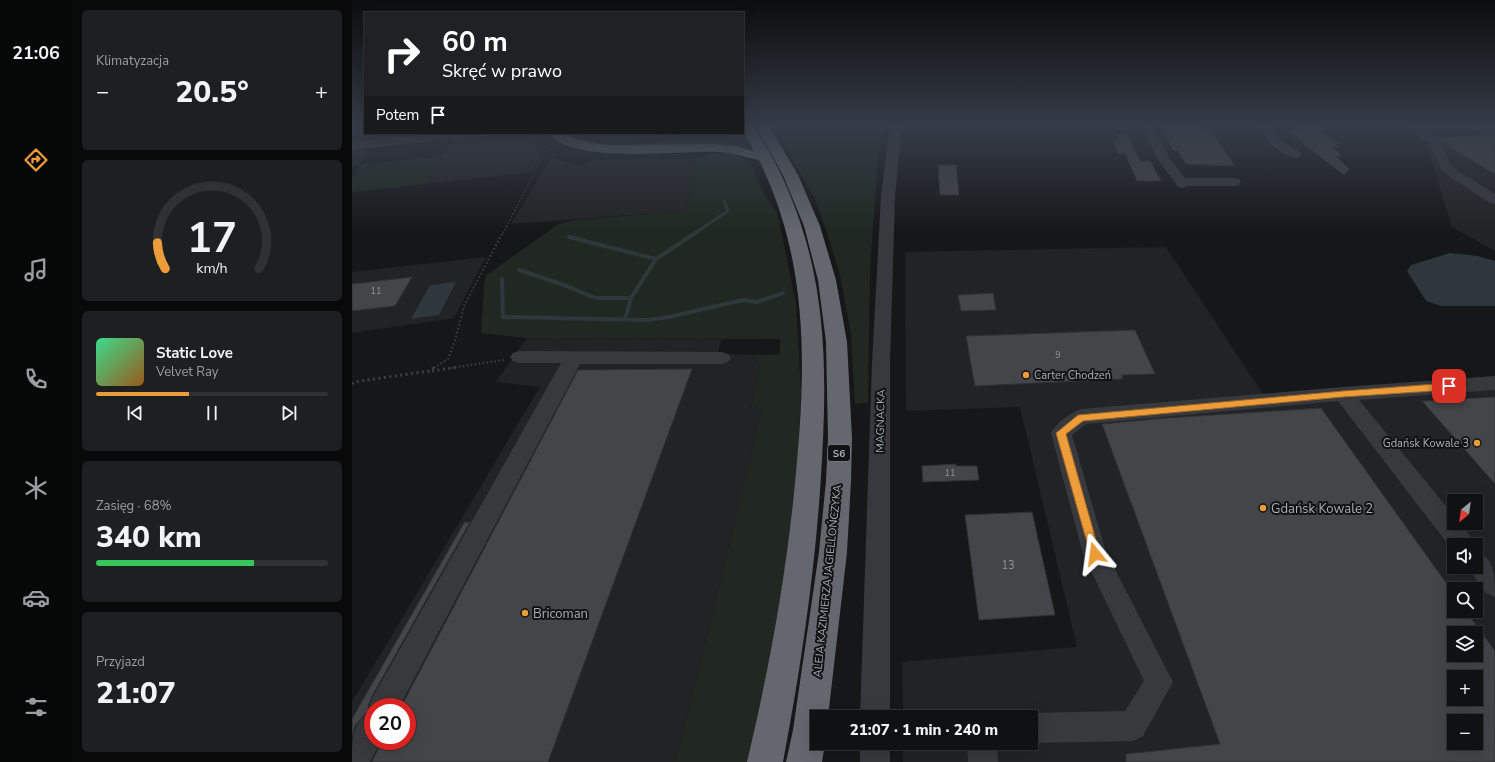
<!DOCTYPE html>
<html lang="pl">
<meta charset="utf-8">
<style>
:root{--surface:#101112;--page:#1e1f20;--text:#f1f3f6;--muted:#9c9d9f;--line:#303132;--accent:#ed9c3a}
body{margin:0;font-family:"Nunito Sans",sans-serif;background:var(--page);color:var(--text);height:100vh;display:flex;flex-direction:column;font-size:15px;white-space:nowrap}
*{box-sizing:border-box;margin:0}
p{font-size:13px;color:var(--muted)}
.icon{flex:none;width:22px;height:22px;fill:none;stroke:currentColor;stroke-width:2;stroke-linecap:round;stroke-linejoin:round}
.map{position:relative;flex:1;overflow:hidden}
.details{display:flex;flex-direction:column;gap:10px;padding:10px;background:#09090a;width:280px}
.details>*{flex:none}
.banner{position:absolute;left:12px;top:12px;width:380px;height:122px;border-radius:0px;box-shadow:0 4px 16px #0002,0 0 0 1px var(--line);background:#202124;color:#fff;overflow:hidden}
.needle{width:26px;rotate:209deg}
.buttons{position:absolute;left:1095px;top:494px;display:grid;gap:8px}
.buttons a{display:grid;place-items:center;width:36px;height:36px;border-radius:0px;background:var(--surface);box-shadow:0 4px 16px #0002,0 0 0 1px var(--line);font-size:20px}
.speed{position:absolute;left:12px;top:698px;display:flex;gap:8px;font-size:20px;font-weight:700;text-align:center}
.speed>*{display:grid;place-content:center;width:52px;height:52px;border-radius:50%;background:var(--surface);box-shadow:0 4px 16px #0002,0 0 0 1px var(--line);line-height:1}
.speed .limit{border:6px solid #d22;background:#fff;color:#111}
.pin{position:absolute;display:grid;place-items:center;width:34px;height:34px;color:#fff;margin:-17px;border-radius:8px;box-shadow:0 2px 6px #0006}
.me{position:absolute;width:44px;margin:-22px;rotate:344deg;stroke-linejoin:round;filter:drop-shadow(0 0 3px #0008)}
.turn{display:flex;align-items:center;gap:14px;height:84px;padding:0 12px;font-size:18px}
.turn .icon{width:52px;height:52px;stroke-width:2.5}
.turn b{display:block;font-size:28px;line-height:34px}
.then{display:flex;align-items:center;height:38px;padding:0 12px;background:#0003;gap:8px;font-size:15px}
.big{font-size:30px;font-weight:800;line-height:1.1}
.details .card{flex:1;display:flex;flex-direction:column;justify-content:center;gap:6px;min-width:0;padding:0 14px;border-radius:6px;background:var(--page)}
.details .dial{align-items:center;gap:0}
.dial svg{height:104px;overflow:visible;fill:none;stroke:var(--line);stroke-width:7;stroke-linecap:round;text-anchor:middle}
.dial text{fill:var(--text);stroke:none}
.song{display:flex;align-items:center;gap:12px}
.cover{width:48px;height:48px;border-radius:6px;background:linear-gradient(135deg,hsl(150 70% 55%),hsl(30 70% 35%))}
.played{height:4px;border-radius:2px;background:linear-gradient(90deg,var(--accent) 40%,var(--line) 40%)}
.keys{display:flex;justify-content:space-around;direction:ltr}
.heat{display:flex;justify-content:space-between;align-items:center;font-size:22px;direction:ltr}
.charge{height:6px;border-radius:3px;background:linear-gradient(90deg,#34c759 68%,var(--line) 0)}
.trip{position:absolute;left:458px;top:710px;width:228px;height:40px;border-radius:0px;background:var(--surface);box-shadow:0 4px 16px #0002,0 0 0 1px var(--line);font-weight:800;line-height:40px;text-align:center}
main{display:flex;flex:1;min-height:0}
.dock{display:flex;flex-direction:column;width:72px;justify-content:space-around;align-items:center;background:#060707;color:var(--muted)}
.dock .icon{width:28px;height:28px}
.dock .selected{color:var(--accent)}
.dock b{font-size:18px;color:var(--text)}
.map>svg:first-child{display:block}
.built{fill:#222325;fill-rule:evenodd}
.green{fill:#202821}
.water{fill:#2d373c}
.lines{fill:none;stroke-linecap:round;stroke-linejoin:round}
.stream-far1{stroke:#2d373c;stroke-width:3}
.stream{stroke:#2d373c;stroke-width:4}
.building{fill:#434548;stroke:#303134;fill-rule:evenodd}
.path-far2{stroke:#3d4044;stroke-width:1.5;stroke-dasharray:1.5 2;stroke-linecap:butt}
.path-far1{stroke:#3d4044;stroke-width:2;stroke-dasharray:1.5 2.5;stroke-linecap:butt}
.path{stroke:#3d4044;stroke-width:3;stroke-dasharray:2 3.5;stroke-linecap:butt}
.minor{fill:#37393d;fill-rule:evenodd}
.highway{fill:#64686e;fill-rule:evenodd}
.route{fill:#ed9c3a;stroke:#9a6526}
.poi-dot{fill:#ed9c3a;stroke:#111213;stroke-width:1.5}
.labels{text-anchor:middle;stroke-width:4;stroke-linejoin:round;paint-order:stroke}
.number-label{font-size:9px;fill:#90949c}
.shield{fill:#111213;stroke:#7b8086;stroke-width:1}
.shield-label{font-size:10px;font-weight:bold;fill:#a9afb8}
.poi-label{font-size:11px;fill:#a9afb8;stroke:#111213;text-anchor:start}
.street-label{font-size:11px;fill:#a9afb8;stroke:#111213}
.near-number-label{font-size:11px;fill:#90949c}
.near-poi-label{font-size:13px;fill:#a9afb8;stroke:#111213;text-anchor:start}
</style>
<main>
<nav class="dock">
<b>21:06</b>
<svg class="icon selected" aria-label="directions" viewBox="0 0 24 24"><path d="M12 3l9 9-9 9-9-9zM9 14v-3h6M13 9l2 2-2 2"/></svg>
<svg class="icon" aria-label="music" viewBox="0 0 24 24"><path d="M9 18V5l10-2v13"/><circle cx="6" cy="18" r="3"/><circle cx="16" cy="16" r="3"/></svg>
<svg class="icon" aria-label="phone" viewBox="0 0 24 24"><path d="M5 4h4l2 5-3 2q2 4 5 5l2-3 5 2v4C11 20 4 13 5 4z"/></svg>
<svg class="icon" aria-label="climate" viewBox="0 0 24 24"><path d="M12 3v18M4 7l16 10M4 17L20 7"/></svg>
<svg class="icon" aria-label="car" viewBox="0 0 24 24"><path d="M5 17H2v-5l4-1 3-4h7l3 4 3 1v5h-3M9 17h6M6 11h13"/><circle cx="7" cy="17" r="2"/><circle cx="17" cy="17" r="2"/></svg>
<svg class="icon" aria-label="filters" viewBox="0 0 24 24"><path d="M4 7h16M4 17h16"/><circle cx="9" cy="7" r="2"/><circle cx="15" cy="17" r="2"/></svg>
</nav>
<section class="details">
<div class="card"><p>Klimatyzacja</p>
<div class="heat"><a>−</a><b class="big">20.5°</b><a>+</a></div>
</div>
<div class="card dial"><svg viewBox="0 0 100 80">
<path d="M14 69A42 42 0 1 1 86 69"/>
<path d="M14 69A42 42 0 0 1 8 49" stroke="#ed9c3a"/>
<text x="50" y="56" font-size="32" font-weight="700">17</text>
<text x="50" y="72" font-size="11">km/h</text>
</svg></div>
<div class="card">
<div class="song"><i class="cover"></i><div><b>Static Love</b><p>Velvet Ray</p></div></div>
<div class="played"></div>
<div class="keys"><svg class="icon" aria-label="previous" viewBox="0 0 24 24"><path d="M18 5L8 12l10 7zM5 5v14"/></svg><svg class="icon" aria-label="pause" viewBox="0 0 24 24"><path d="M8 5v14M16 5v14"/></svg><svg class="icon" aria-label="next" viewBox="0 0 24 24"><path d="M6 5l10 7-10 7zM19 5v14"/></svg></div>
</div>
<div class="card"><p>Zasięg · 68%</p><b class="big">340 km</b><div class="charge"></div></div>
<div class="card"><p>Przyjazd</p><b class="big">21:07</b></div>
</section>
<div class="map">
<svg width="1143" height="762" viewBox="0 0 1143 762">
<rect width="100%" height="100%" fill="#161718"/>
<path class="built" d="M0,126H13V133H83L82,135L0,143Z
M1050,126H1143V251L1100,227L1074,143Z
M163,133H171L185,146L188,157L180,172L75,184L89,156L102,139Z
M22,146L8,165L0,166V149Z
M199,158L231,166L241,160L344,158L334,211L159,224Z
M814,247L911,394L1143,377V762H551V743H679V717H551L550,662L725,647L668,407L554,411L553,252ZM1102,501H1124V523H1102ZM1102,545H1124V567H1102ZM1102,589H1124V611H1102ZM1102,633H1124V655H1102ZM1102,677H1124V699H1102ZM1102,721H1124V743H1102Z
M134,257L102,318L0,333V272Z
M175,338L370,339L365,354L401,355L408,364L399,408L410,409L324,762H0V702L188,387L144,382ZM21,707H55V741H21Z"/>
<path class="green" d="M421,126H533L526,157L518,270L516,403L503,404L499,335L488,275L475,233L462,197Z
M226,133H315C287,141 255,145 226,133Z
M334,133H387L398,153L274,146L310,141Z
M370,152L380,154L396,161L400,166L412,194L424,211L428,225L444,304L449,391L445,493L442,518L409,713L396,762H324L410,409H399L408,364L401,355L428,354V339L175,338L129,333L133,276L205,225L222,220L334,211L344,158Z
M89,156L75,184L0,192V176L8,165Z"/>
<path class="water" d="M1098,253L1126,256L1143,261V306H1089L1074,301L1055,271L1059,265Z
M104,282L87,315L59,319L78,285Z"/>
<g class="lines">
<path class="stream-far1" d="M343,233L376,211L372,201"/>
<path class="stream" d="M217,237L304,259
M167,270L215,286L243,298H279
M150,279L151,317L295,320L317,317L391,300L405,302L431,293
M273,319L279,298L304,259L345,232"/>
</g>
<path class="building" d="M807,126H847L849,130L859,131L883,166L834,164L826,151H822Z
M945,126H963L988,144H983L987,147H980L990,156H984L997,169L992,175L935,131L950,130Z
M774,131L788,161H798L809,181H785L773,153H766L760,141H767L765,135Z
M1143,134V174L1089,142L1087,138Z
M586,165H604L607,195H588Z
M60,277L43,306L0,311V284Z
M641,293L644,310L609,311L606,295Z
M783,330L803,374L769,375L771,379L623,386L614,336Z
M340,369L196,762H20L30,741H55V707H49L226,370Z
M1143,397V484L1070,401Z
M969,408L1102,594V611H1114L1143,651V762H774V754L868,744L750,424L814,418ZM1102,633H1124V655H1102ZM1102,677H1124V699H1102ZM1102,721H1124V743H1102Z
M604,464V466H625L627,480L571,482L570,466Z
M680,512L703,615L627,620L613,515Z
M118,522L20,696L16,706L17,711L12,715L3,726L0,738V719L112,523Z"/>
<g class="lines">
<path class="path-far2" d="M151,233L194,151L198,149"/>
<path class="path-far1" d="M82,368L96,359L103,341L112,306L151,232
M99,368L152,360"/>
<path class="path" d="M80,371L106,367
M0,384L2,382L77,371L83,367"/>
<path class="minor" d="M393,126H406L427,142L425,145H417Z
M538,126H550L543,196L538,363V717H508L520,363L529,196Z
M789,126H800L817,157L833,178H882L887,179L889,182L887,185L882,186H836L831,188L826,187L805,158Z
M904,126H916L928,140L947,151L949,154L947,157C932,160 912,138 904,126Z
M1057,126H1069L1086,138L1100,167L1143,194V204L1138,203L1091,172L1077,143L1058,129Z
M96,133H137L135,135L131,136L0,150V142Z
M167,351L370,352L376,354L379,358L376,362L370,364H228L47,707H21V741H29L18,762H0C0,743 0,721 19,712L17,707L21,697L209,363H167L161,361L158,357L161,353Z
M1143,376V390L1007,400L1102,516V523H1108L1119,537L1123,545H1102V552L986,401L734,424L720,435L754,552L821,682L791,736L781,741L679,743V717H670L679,713L773,711L792,681L731,554L699,433C704,423 718,413 729,409L991,387Z
M1124,550C1143,559 1143,576 1143,597L1134,593L1115,567H1124Z
M508,743H538V762H508Z
M615,743H645L646,762H616Z"/>
<path class="highway" d="M391,126H401C407,136 415,147 420,157C434,182 446,213 454,241C476,318 474,397 469,476C463,572 449,667 431,762H395C417,670 434,577 443,483C454,371 458,264 407,160C394,157 381,153 368,152C331,150 219,165 197,133H213L222,138L236,142L256,145L363,144L382,146L402,151L391,132Z
M404,126H417L446,175L468,226L484,280L495,342L500,438L499,481L495,552L476,717H465V743H473L470,762H434L441,730L467,552L474,481L476,438L474,342L466,280L452,226L431,175Z"/>
</g>
<linearGradient id="sky" x2="0" y2="1"><stop stop-color="#0c0d0d"/><stop offset="0.54" stop-color="#363c48"/><stop offset="1" stop-color="#363c48" stop-opacity="0"/></linearGradient>
<rect width="1143" height="233" fill="url(#sky)"/>
<path class="route" d="M1097,383L1102,386L1097,390L991,397L731,421L714,434L748,554L747,557L743,559L739,557L704,433L726,415L991,391Z"/>
<g class="poi-dot">
<circle cx="674" cy="375" r="4"/>
<circle cx="1125" cy="443" r="4"/>
<circle cx="911" cy="508" r="4"/>
<circle cx="173" cy="613" r="4"/>
</g>
<g class="labels">
<g class="number-label">
<text x="24" y="294">11</text>
<text x="706" y="358">9</text>
<text x="598" y="476">11</text>
</g>
<rect class="shield" x="476" y="445" width="22" height="16" rx="3"/>
<g class="shield-label">
<text x="487" y="457">S6</text>
</g>
<g class="poi-label">
<text x="682" y="379">Carter Chodzeń</text>
<text x="1117" y="447" text-anchor="end">Gdańsk Kowale 3</text>
</g>
<g class="street-label">
<text transform="translate(528 421) rotate(-89)" y="4">MAGNACKA</text>
<text transform="translate(475 581) rotate(-84)" y="4">ALEJA KAZIMIERZA JAGIELLOŃCZYKA</text>
</g>
<g class="near-number-label">
<text x="656" y="569">13</text>
</g>
<g class="near-poi-label">
<text x="919" y="513">Gdańsk Kowale 2</text>
<text x="181" y="618">Bricoman</text>
</g>
</g>
</svg>
<div class="buttons">
<a><svg class="needle" viewBox="-14 -14 28 28"><path d="M0-13l5 13h-10z" fill="#e53935"/><path d="M0 13l5-13h-10z" fill="#9c9d9f"/></svg></a>
<a><svg class="icon" aria-label="sound" viewBox="0 0 24 24"><path d="M4 9h4l5-4v14l-5-4H4zM17 9q2 3 0 6"/></svg></a>
<a><svg class="icon" aria-label="search" viewBox="0 0 24 24"><circle cx="10" cy="10" r="6"/><path d="M15 15l6 6"/></svg></a>
<a><svg class="icon" aria-label="layers" viewBox="0 0 24 24"><path d="M12 4l9 5-9 5-9-5zM3 14l9 5 9-5"/></svg></a>
<a>+</a>
<a>−</a>
</div>
<div class="speed"><div class="limit">20</div></div>
<div class="pin" style="left:1097px;top:386px;background:#d93025"><svg class="icon" aria-label="arrive" viewBox="0 0 24 24"><path d="M6 21V4h12l-3 4 3 4H6"/></svg></div>
<svg class="me" style="left:743px;top:554px" viewBox="-20 -20 40 40"><path d="M0-17L14 15 0 8-14 15z" fill="#ed9c3a" stroke="#fff" stroke-width="4"/></svg>
<div class="trip">21:07 · 1 min · 240 m</div>
<div class="banner">
<div class="turn"><svg class="icon" aria-label="right" viewBox="0 0 24 24"><path d="M7 20v-9h11M14 6l5 5-5 5"/></svg><div><b>60 m</b>Skręć w prawo</div></div>
<div class="then">Potem<svg class="icon" aria-label="arrive" viewBox="0 0 24 24"><path d="M6 21V4h12l-3 4 3 4H6"/></svg></div>
</div>
</div>
</main>
